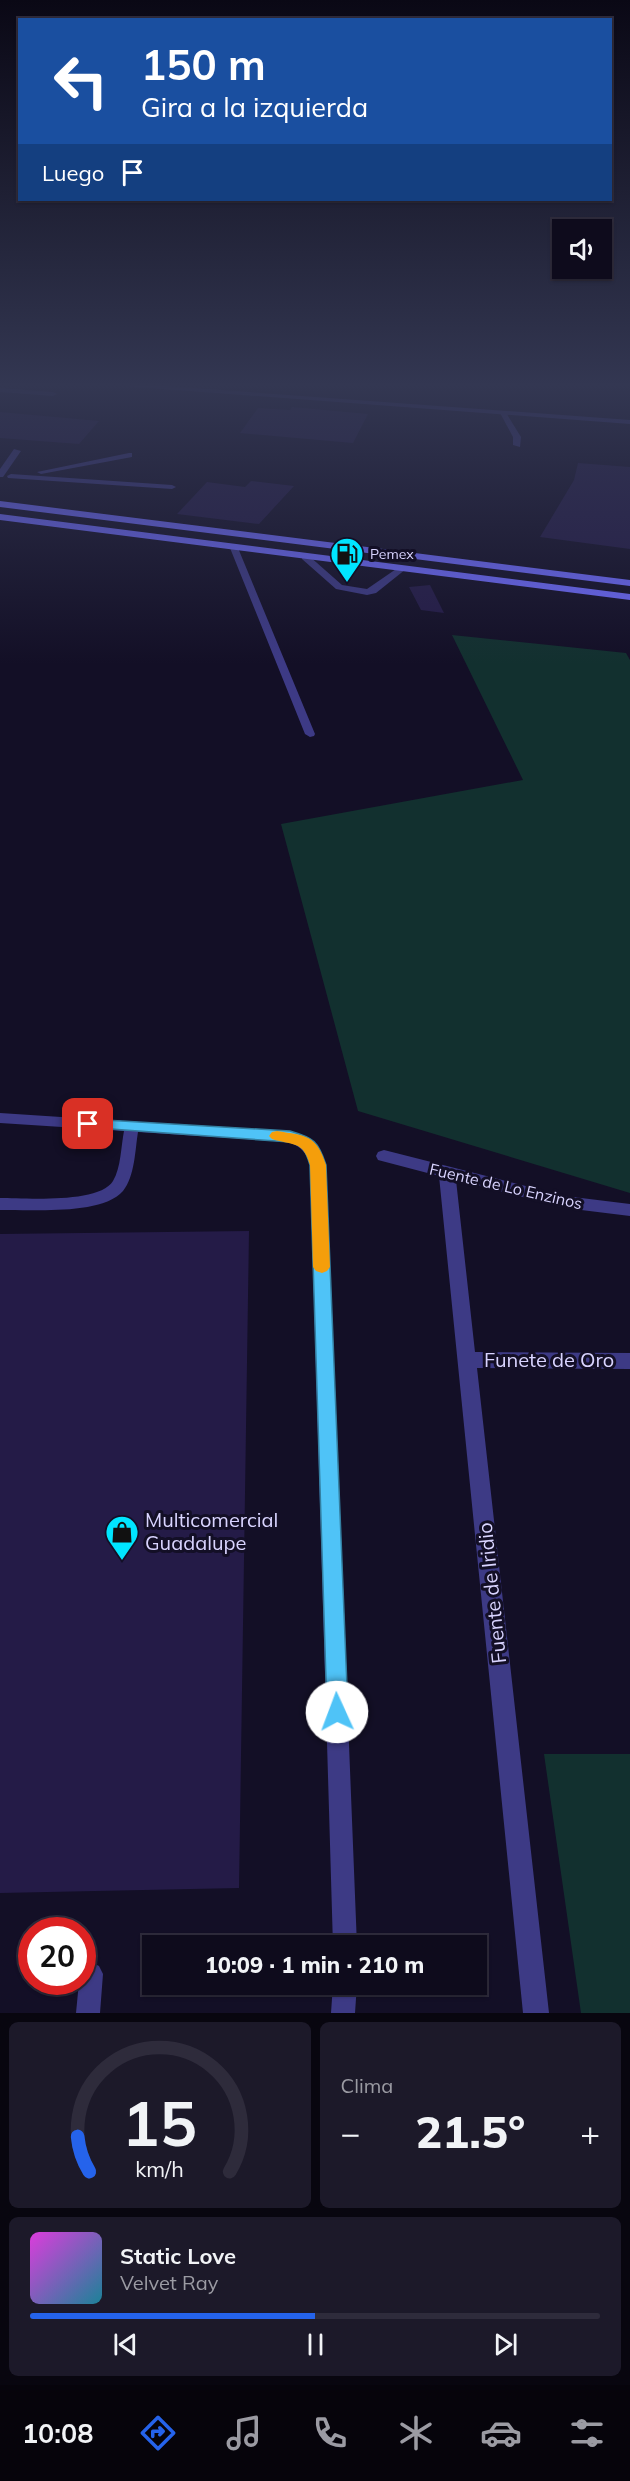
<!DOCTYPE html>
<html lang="es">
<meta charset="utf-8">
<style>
:root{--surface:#0e0b1c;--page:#1c1929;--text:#f1f3f6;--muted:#9b9ba3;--line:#2e2b3b;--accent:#2563eb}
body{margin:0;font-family:Mulish,sans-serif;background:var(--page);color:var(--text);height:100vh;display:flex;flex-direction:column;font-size:22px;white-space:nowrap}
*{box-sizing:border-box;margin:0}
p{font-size:20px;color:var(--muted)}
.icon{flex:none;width:33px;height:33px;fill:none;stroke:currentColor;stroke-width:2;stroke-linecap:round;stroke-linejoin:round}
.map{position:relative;height:2013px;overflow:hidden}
.side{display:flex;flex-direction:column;gap:9px;padding:9px;background:#08060f;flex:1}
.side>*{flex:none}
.hud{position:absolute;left:18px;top:18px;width:594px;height:183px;border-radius:0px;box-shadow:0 2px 4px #0004,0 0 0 2px var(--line);background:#1a4fa0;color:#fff;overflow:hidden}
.fabs{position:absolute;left:552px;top:219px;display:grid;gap:12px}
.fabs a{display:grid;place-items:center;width:60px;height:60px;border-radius:0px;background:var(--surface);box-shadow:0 2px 4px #0004,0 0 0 2px var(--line);font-size:30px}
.speed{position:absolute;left:18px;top:1917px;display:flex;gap:12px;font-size:30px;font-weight:700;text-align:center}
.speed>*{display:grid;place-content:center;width:78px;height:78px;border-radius:50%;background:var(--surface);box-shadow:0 2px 4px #0004,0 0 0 2px var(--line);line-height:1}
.speed .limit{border:9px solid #d22;background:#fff;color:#111}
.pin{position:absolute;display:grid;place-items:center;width:51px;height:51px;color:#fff;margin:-26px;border-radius:12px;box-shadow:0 3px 9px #0006}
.me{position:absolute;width:66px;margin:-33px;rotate:358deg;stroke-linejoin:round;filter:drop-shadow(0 0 4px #0008)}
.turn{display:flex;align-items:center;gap:21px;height:126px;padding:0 24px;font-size:27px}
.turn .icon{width:78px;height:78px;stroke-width:2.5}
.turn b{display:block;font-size:42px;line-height:51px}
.then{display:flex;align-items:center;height:57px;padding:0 24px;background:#0003;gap:12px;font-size:22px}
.big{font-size:45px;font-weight:800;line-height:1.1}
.side .tile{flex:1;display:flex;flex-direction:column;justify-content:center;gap:9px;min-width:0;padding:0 21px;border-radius:9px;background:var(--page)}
.side .dial{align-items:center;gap:0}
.dial svg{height:156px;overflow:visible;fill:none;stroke:var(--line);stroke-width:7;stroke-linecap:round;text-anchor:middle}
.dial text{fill:var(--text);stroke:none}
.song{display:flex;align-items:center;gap:18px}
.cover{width:72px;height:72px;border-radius:9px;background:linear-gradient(135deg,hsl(300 70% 55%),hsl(190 70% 35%))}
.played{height:6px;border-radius:3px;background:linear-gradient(90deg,var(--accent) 50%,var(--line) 50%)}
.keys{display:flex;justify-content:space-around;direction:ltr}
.heat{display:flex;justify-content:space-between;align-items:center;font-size:33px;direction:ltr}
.side .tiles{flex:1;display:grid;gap:9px;grid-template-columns:1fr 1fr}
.tile:last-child{grid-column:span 2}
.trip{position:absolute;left:142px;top:1935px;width:345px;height:60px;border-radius:0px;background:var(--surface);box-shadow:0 2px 4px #0004,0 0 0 2px var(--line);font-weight:800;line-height:60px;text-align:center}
.menu{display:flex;height:96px;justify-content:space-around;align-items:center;background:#06040b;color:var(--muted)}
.menu .icon{width:42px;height:42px}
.menu .selected{color:var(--accent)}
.menu b{font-size:27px;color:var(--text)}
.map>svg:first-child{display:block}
.green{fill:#12302f}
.building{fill:#241b47}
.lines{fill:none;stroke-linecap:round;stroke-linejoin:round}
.service{fill:#3d3a85;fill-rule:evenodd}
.minor{fill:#3d3a85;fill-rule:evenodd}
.secondary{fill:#6f6bff;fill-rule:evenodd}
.route{fill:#4fc3f7;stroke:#337fa1;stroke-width:1.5}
.slow{fill:#f59e0b}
.labels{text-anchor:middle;stroke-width:6;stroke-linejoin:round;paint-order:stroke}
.far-poi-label{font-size:14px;fill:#d9d4ff;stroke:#130f26;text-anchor:start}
.street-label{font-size:16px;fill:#d9d4ff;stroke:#130f26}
.near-street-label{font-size:20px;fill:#d9d4ff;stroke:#130f26}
.near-poi-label{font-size:20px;fill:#d9d4ff;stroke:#130f26;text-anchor:start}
</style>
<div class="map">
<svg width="630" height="2013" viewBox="0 0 630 2013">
<rect width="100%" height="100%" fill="#130f26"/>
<path class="green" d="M452,635L626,653L630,660V1193L358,1111L281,824L523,780Z
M544,1754H630V2013H581Z"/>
<path class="building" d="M292,407L368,414L353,443L240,433L258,408L290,410Z
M0,412L99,421L79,444L0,438Z
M578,463L630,467V549L540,537L574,480Z
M251,481L294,486L259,524L177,514L207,482L245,487Z
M430,585L444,613L421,610L409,587Z
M249,1231L239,1888L0,1893V1234Z"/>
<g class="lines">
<path class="service" d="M0,388L53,392L57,394L53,396L0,392Z
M499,411H505L521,437L520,447L513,445V437Z
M14,449L21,451L3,477H0V469Z
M129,453H132V457L41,474L37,472Z
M11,474L172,485L176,487L172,489L8,478L7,476Z
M231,546L238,548L315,734L314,736L310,737L305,734L230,548Z
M302,555H308L342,585L367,589L399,567L406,569L376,593L367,595L336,589L302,559Z
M0,1113L290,1132C310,1137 319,1145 326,1165L357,1946H333L310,1165C307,1153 301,1147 289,1142L138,1132C135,1150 135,1176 123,1191C101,1216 31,1209 0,1210V1198C24,1198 99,1204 113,1181C121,1168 121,1146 124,1131L0,1123Z
M91,1962L99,1966L103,1974L100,2013H76L79,1982H82V1966Z
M333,1984H357L355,2013H331Z"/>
<path class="minor" d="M69,382H112L630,420V424Z
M384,1150L565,1196L630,1204V1216L565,1208L456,1180L475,1352L630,1353V1369L477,1368L549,2013H523L439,1176L378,1160L376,1156L378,1152Z"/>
<path class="secondary" d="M0,501L630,580V586L0,507Z
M0,514L630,594V600L0,520Z"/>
</g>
<linearGradient id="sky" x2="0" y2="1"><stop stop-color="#0a0815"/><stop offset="0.58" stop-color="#333752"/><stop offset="1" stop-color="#333752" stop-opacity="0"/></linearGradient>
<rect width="630" height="664" fill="url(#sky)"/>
<path class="route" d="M88,1119L290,1131C314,1138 318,1141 326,1165L348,1712L345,1719L337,1722L330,1719L327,1712L310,1165C306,1152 304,1146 290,1142L83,1127L81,1124Z"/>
<path class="slow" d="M277,1131C306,1136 316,1134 326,1165L330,1267L327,1271L322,1273L316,1271L313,1267L310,1165C303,1140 293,1146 272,1139L269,1136L272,1132Z"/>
<defs>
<symbol id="fuel-pin" viewBox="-11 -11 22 30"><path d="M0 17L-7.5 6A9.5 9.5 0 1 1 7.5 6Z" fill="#00e5ff" stroke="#130f26"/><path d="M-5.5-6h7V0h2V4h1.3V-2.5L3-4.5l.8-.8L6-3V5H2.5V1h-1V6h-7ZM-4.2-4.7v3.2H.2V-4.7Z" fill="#111"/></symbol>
<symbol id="shop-pin" viewBox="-11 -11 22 30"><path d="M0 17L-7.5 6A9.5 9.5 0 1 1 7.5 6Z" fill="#00e5ff" stroke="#130f26"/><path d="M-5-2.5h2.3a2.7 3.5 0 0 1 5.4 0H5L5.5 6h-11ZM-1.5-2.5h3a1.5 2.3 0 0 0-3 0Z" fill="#111"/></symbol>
</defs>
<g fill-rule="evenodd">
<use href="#fuel-pin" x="328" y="535" width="38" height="52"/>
<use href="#shop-pin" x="103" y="1513" width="38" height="52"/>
</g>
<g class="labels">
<g class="far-poi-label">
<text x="370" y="559">Pemex</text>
</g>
<g class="street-label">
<text transform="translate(506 1186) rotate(13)" y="6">Fuente de Lo Enzinos</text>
</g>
<g class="near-street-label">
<text x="549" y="1367">Funete de Oro</text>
<text transform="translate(492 1593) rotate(-96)" y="7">Fuente de Iridio</text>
</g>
<g class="near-poi-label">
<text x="145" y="1527">Multicomercial<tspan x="145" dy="23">Guadalupe</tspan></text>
</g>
</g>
</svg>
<div class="fabs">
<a><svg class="icon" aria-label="sound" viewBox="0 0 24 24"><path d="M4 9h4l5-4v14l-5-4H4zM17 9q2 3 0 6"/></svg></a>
</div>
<div class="speed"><div class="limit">20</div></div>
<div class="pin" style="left:88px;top:1124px;background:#d93025"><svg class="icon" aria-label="arrive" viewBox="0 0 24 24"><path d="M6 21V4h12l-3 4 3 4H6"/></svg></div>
<svg class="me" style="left:337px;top:1712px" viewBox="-20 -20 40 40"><circle r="19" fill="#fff"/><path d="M0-13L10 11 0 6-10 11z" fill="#4fc3f7"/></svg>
<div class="trip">10:09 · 1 min · 210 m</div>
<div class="hud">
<div class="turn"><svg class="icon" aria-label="left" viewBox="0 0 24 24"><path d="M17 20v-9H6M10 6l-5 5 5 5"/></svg><div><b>150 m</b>Gira a la izquierda</div></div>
<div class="then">Luego<svg class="icon" aria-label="arrive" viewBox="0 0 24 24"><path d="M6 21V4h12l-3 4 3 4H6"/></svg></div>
</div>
</div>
<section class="side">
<div class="tiles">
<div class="tile dial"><svg viewBox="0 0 100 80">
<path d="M14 69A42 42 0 1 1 86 69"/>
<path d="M14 69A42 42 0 0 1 8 51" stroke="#2563eb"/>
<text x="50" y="56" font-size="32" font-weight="700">15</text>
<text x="50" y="72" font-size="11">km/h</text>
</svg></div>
<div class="tile"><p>Clima</p>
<div class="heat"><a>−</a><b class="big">21.5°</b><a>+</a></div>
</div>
<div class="tile">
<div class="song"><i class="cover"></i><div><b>Static Love</b><p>Velvet Ray</p></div></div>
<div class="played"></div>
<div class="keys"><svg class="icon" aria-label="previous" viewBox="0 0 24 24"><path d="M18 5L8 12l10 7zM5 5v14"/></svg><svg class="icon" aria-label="pause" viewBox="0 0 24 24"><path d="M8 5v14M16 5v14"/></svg><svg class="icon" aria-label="next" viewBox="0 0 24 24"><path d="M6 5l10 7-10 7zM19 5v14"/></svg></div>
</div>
</div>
</section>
<nav class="menu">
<b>10:08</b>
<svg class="icon selected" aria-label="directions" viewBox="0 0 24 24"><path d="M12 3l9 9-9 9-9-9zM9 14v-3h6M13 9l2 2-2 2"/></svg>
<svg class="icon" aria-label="music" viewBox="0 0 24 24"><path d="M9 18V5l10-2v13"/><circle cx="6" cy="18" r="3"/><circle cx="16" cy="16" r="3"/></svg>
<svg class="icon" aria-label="phone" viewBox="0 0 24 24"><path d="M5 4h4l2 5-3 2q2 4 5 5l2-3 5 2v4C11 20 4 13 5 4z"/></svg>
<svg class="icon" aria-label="climate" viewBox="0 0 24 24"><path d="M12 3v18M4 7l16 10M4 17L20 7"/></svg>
<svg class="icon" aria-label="car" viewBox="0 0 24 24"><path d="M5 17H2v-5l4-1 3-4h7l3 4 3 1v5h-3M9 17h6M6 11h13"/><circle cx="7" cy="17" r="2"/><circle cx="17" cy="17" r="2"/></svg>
<svg class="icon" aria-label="filters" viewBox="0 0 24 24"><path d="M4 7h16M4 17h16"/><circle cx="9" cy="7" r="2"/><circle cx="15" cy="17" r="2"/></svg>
</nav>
